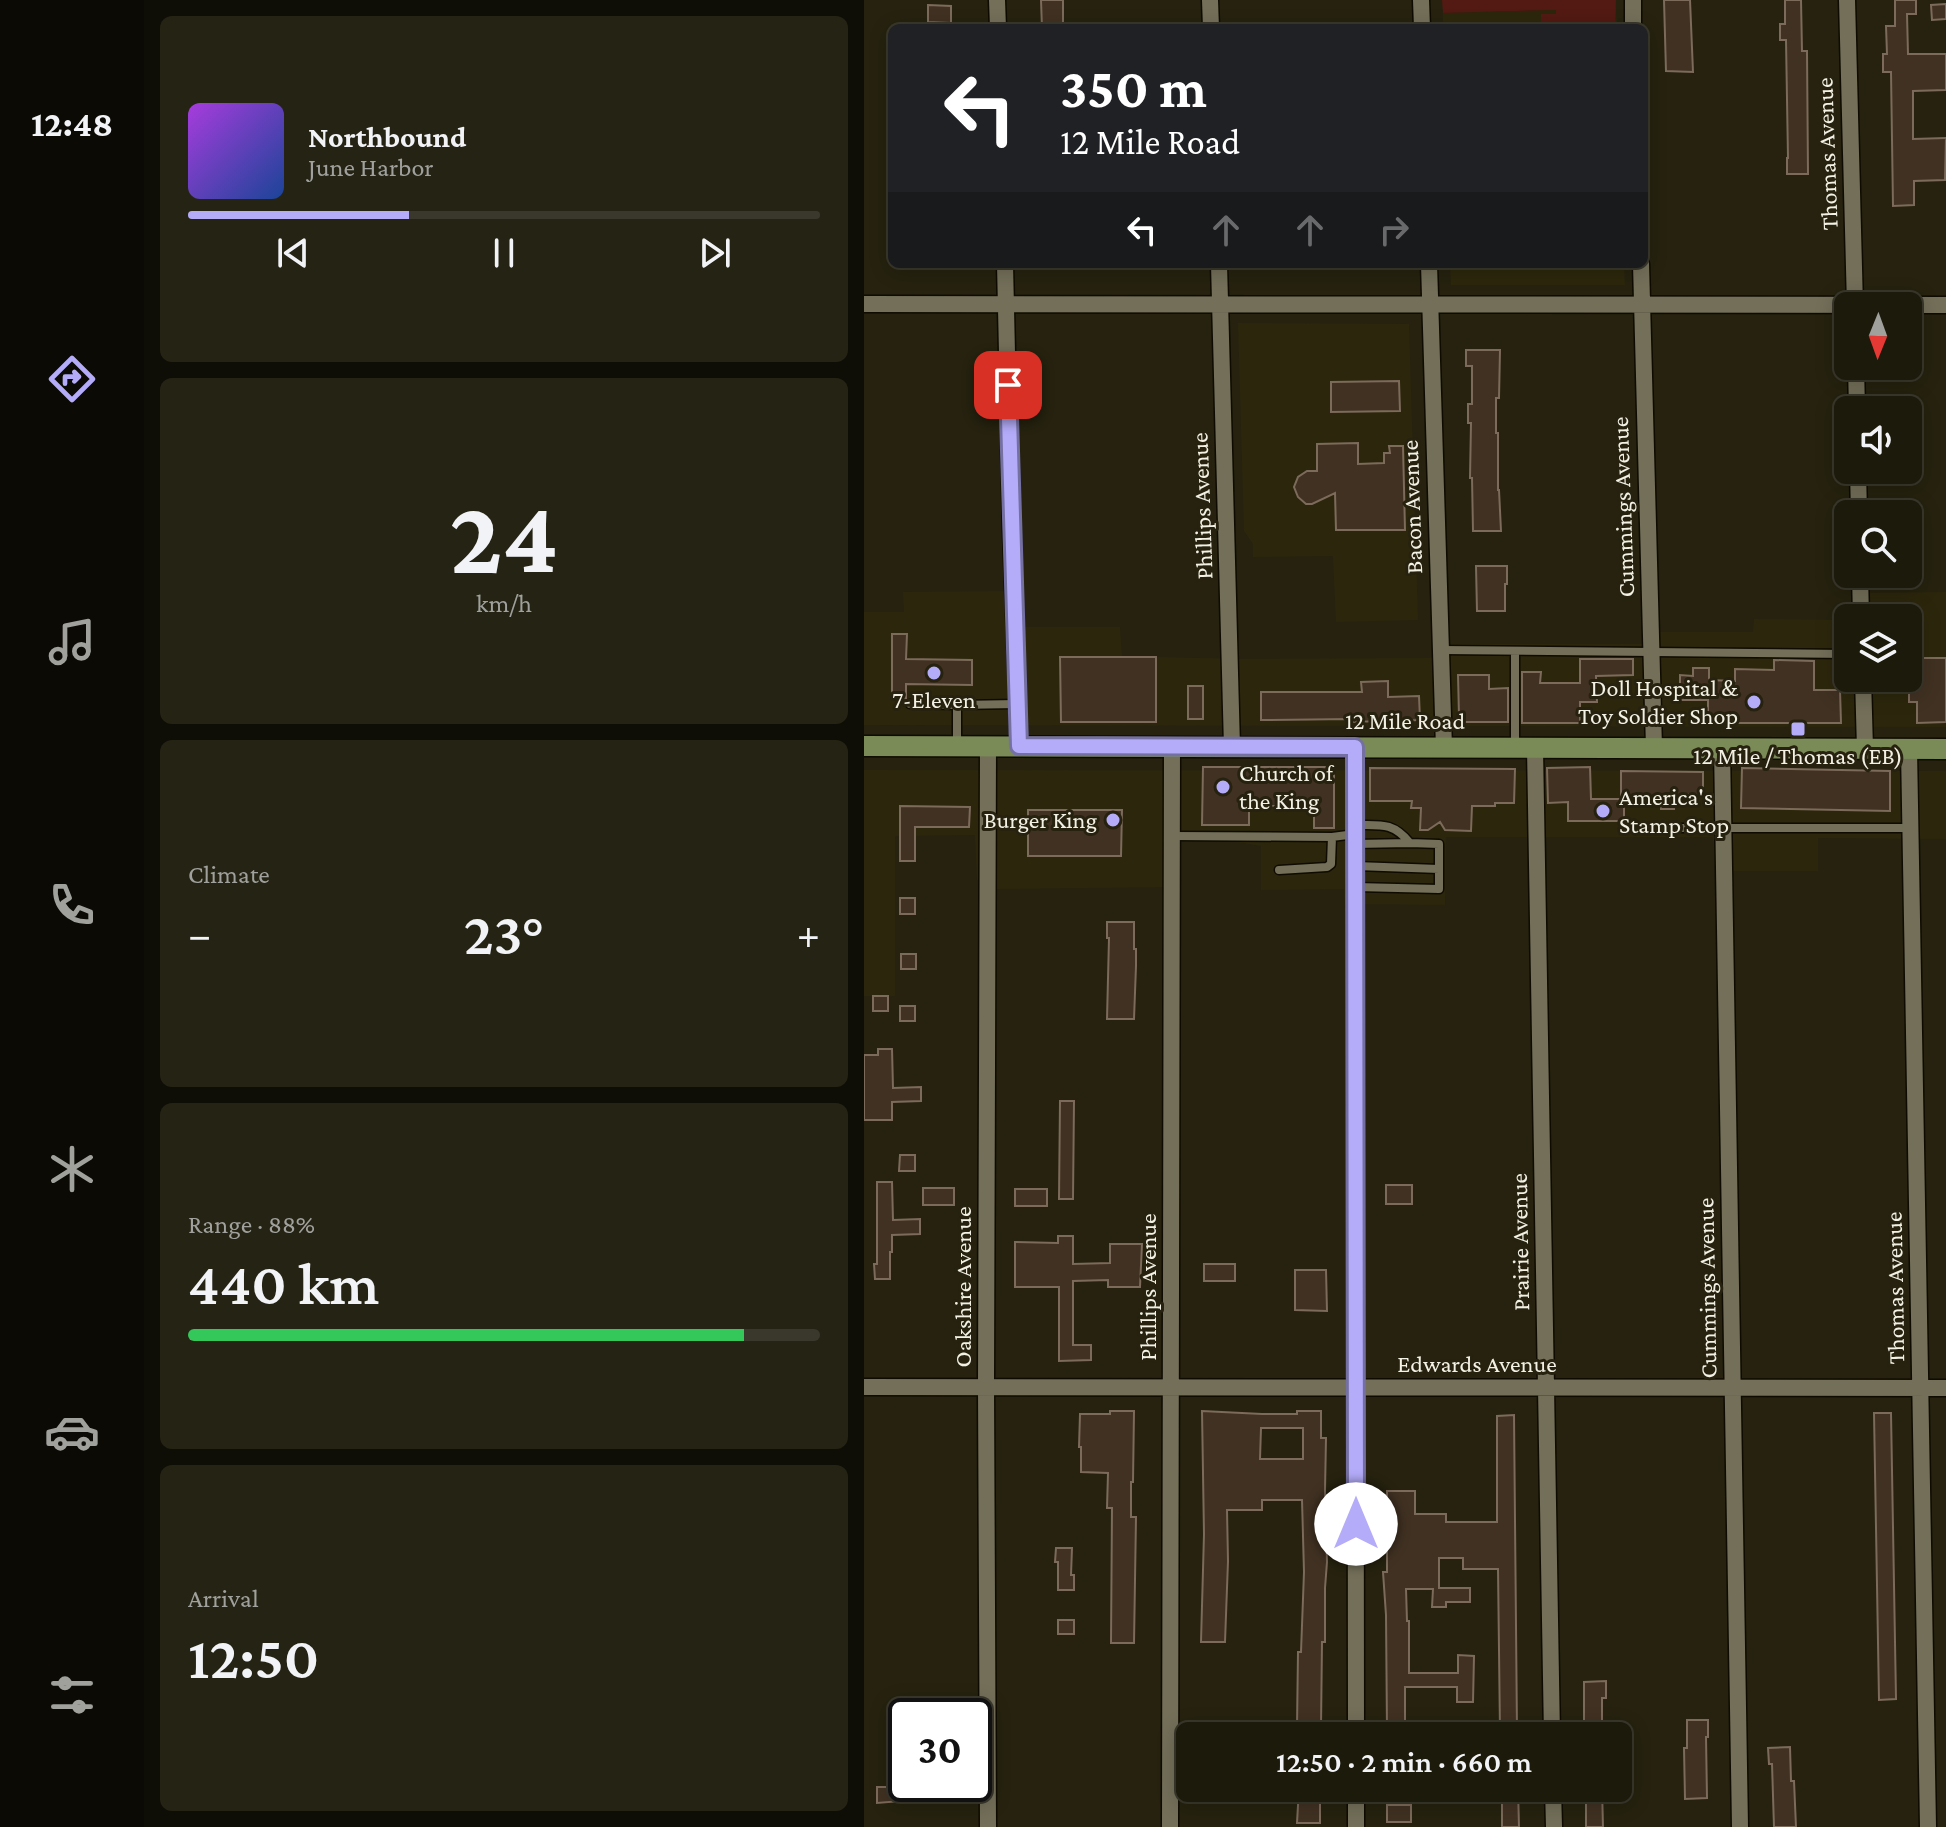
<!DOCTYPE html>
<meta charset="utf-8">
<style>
:root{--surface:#1c1a0b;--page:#252314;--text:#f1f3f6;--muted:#a0a19d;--line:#3a382c;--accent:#b4acf9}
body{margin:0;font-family:"Crimson Pro",serif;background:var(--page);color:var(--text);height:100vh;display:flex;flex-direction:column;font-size:30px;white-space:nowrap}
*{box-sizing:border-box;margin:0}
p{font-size:26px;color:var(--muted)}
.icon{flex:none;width:44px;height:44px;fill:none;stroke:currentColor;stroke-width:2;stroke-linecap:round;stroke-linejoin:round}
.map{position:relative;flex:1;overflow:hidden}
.details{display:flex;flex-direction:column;gap:16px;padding:16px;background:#0f0e06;width:720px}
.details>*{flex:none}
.hud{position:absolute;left:24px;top:24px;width:760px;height:244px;border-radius:12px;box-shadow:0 4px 20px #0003,0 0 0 2px var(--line);background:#202124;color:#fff;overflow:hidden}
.needle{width:52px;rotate:181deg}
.fabs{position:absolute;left:970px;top:292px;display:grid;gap:16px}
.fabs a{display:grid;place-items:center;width:88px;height:88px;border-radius:12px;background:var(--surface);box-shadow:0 4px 20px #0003,0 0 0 2px var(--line);font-size:40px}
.speed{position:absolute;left:24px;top:1698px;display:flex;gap:16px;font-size:40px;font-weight:700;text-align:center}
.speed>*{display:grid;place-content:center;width:104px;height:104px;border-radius:50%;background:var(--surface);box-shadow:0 4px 20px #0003,0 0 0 2px var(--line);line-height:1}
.speed .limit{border:4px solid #111;border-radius:12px;background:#fff;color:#111}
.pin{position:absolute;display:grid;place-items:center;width:68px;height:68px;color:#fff;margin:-34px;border-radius:16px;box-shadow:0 4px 12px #0006}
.me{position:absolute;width:88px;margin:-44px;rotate:0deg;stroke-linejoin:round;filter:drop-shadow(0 0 6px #0008)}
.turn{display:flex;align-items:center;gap:28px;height:168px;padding:0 40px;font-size:36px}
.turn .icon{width:104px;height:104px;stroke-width:2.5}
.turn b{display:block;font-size:56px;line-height:68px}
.lanes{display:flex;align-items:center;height:76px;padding:0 40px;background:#0003;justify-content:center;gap:40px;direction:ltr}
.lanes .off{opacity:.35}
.big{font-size:60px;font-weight:600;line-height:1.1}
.details .widget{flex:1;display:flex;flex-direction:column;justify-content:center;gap:12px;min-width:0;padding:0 28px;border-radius:12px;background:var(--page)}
.details .dial{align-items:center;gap:0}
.dial b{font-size:104px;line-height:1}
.song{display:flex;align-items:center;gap:24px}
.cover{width:96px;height:96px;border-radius:12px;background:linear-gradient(135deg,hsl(280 70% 55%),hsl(220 70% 35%))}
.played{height:8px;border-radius:4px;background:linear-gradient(90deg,var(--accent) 35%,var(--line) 35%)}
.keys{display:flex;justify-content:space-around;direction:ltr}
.heat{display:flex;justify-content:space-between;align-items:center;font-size:44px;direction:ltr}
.charge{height:12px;border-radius:6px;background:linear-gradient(90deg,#34c759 88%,var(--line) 0)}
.trip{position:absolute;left:312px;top:1722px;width:456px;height:80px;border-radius:12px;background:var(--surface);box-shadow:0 4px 20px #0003,0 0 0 2px var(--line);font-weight:600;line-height:80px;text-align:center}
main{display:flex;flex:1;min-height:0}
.dock{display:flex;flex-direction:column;width:144px;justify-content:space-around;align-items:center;background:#0b0a04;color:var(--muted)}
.dock .icon{width:56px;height:56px}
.dock .active{color:var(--accent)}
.dock b{font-size:36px;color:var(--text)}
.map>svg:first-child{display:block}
.built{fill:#2c270c}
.green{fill:#521a12}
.building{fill:#403122;stroke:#7c6a5a;stroke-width:2;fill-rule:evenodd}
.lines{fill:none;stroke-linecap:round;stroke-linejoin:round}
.lane-casing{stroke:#0f0b00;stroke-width:11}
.street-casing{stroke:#0f0b00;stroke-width:19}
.secondary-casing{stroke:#0f0b00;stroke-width:23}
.lane{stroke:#736f59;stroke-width:8}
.street{stroke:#736f59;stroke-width:16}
.secondary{stroke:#7a8b58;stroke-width:20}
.route-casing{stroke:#7570a2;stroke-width:20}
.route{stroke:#b4acf9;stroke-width:14}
.poi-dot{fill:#b4acf9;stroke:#26220f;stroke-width:3}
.labels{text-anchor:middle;stroke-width:6;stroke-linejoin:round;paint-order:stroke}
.street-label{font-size:24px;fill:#f3f1e4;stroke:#26220f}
.poi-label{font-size:24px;fill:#f3f1e4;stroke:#26220f;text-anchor:end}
</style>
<main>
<nav class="dock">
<b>12:48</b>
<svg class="icon active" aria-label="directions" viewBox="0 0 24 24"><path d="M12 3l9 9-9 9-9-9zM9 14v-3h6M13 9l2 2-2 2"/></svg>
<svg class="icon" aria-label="music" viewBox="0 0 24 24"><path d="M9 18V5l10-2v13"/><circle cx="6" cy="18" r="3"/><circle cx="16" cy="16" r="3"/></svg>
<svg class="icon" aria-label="phone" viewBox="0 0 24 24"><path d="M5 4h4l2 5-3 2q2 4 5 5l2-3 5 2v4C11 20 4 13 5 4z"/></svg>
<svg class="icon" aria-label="climate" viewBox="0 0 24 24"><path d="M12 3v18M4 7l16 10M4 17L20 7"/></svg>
<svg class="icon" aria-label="car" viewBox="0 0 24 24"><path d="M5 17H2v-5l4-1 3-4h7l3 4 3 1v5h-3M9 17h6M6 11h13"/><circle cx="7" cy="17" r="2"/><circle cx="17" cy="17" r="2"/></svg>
<svg class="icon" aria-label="filters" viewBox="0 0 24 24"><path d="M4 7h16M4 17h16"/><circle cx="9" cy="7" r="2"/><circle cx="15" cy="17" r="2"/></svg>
</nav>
<section class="details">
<div class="widget">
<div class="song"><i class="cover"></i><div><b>Northbound</b><p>June Harbor</p></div></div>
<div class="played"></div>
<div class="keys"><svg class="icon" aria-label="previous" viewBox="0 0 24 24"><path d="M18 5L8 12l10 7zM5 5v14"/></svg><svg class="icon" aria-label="pause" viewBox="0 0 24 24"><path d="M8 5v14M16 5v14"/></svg><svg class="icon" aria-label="next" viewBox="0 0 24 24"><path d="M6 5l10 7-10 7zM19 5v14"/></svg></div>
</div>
<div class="widget dial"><b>24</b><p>km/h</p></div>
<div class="widget"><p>Climate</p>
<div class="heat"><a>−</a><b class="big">23°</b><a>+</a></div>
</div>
<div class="widget"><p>Range · 88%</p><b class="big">440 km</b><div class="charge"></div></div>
<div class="widget"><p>Arrival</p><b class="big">12:50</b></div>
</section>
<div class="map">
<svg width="1082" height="1827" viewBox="0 0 1082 1827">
<rect width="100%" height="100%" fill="#26220f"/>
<path class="built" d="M752,8L753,28H579V13Z
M586,264H760L761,285H587Z
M374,323L545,324L554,620L472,622L469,556L389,557V544L380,531Z
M160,591L161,627H256L258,658L292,657L379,659L566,658L587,644H778L779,632H889L890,619L984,620V678H1044V618H988L987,593L1082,592V727L0,725V612H40L39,592Z
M0,770L1082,771V839L954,838V871H851L849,837H582L581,905L481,904L480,889L397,890V846L368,841L316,842V887L133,889L113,880L111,835L31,836V996H0Z"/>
<path class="green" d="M578,0H752L751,28H677V14H692V10L579,13Z"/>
<path class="building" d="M177,0H199V28H178Z
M800,0H826L829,72L802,71Z
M921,0H937L938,51H943L944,174H923V158H924L922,40H916V24H921Z
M1031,0H1052V14H1043L1044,54H1082V90L1049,91V139L1082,138L1081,180L1050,181V205L1029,206L1027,72H1019V54H1023L1022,26H1031Z
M1082,4V19L1068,20L1067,5Z
M64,5L87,6V23L64,22Z
M602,350H636L635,398H632V433H634V490H635L637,531H609L608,478H606L607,423H604V404H608V366H602Z
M535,381L536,411L467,412V382Z
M494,443V464L520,463V453H526L525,446H539L541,530H472L471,493L448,504H442L434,497L430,487L434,477L443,471H453V444Z
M612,566H643V584H641V611H613Z
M28,634H43L42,659L108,660V685L42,684V698L28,699Z
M196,657H292V722H197Z
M1045,658H1082V722L1053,723V702H1045Z
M716,659H769V675L732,676L733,702H716V723H658V672H677L676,683H716Z
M910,660L950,661V690H976L977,723H844V700H816V675L829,676V668H845V680L871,681V669L910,670Z
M594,675H625V689L644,688V722H600L595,716Z
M524,681V697L555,696L556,720L486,722V719L397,720V692H498L497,682Z
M324,686H339V719H324Z
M339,767H470V828H450V806H385V825H338Z
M726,767L727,799H760V821H704V802L684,803L683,768Z
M506,768L651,769L650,803H631V806H608L607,831L581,830L576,822L564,830H556L557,808H547L548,801H506Z
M878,768L1026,771V811L877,808Z
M757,771L839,772V794H823V799H810V809H797V798L757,797Z
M36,806L106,807L105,827H51V861H36Z
M164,810H258L257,856H164Z
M36,898H51V914H36Z
M243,922H270V949H272V966L270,1019H243L245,938H243Z
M37,954H52V969H37Z
M9,996H24V1011H9Z
M36,1006H51V1021H36Z
M14,1049H28L29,1088L57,1087V1101L28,1102V1120H0V1055H14Z
M196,1101H210L209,1199H195Z
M36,1155H51V1171H35Z
M13,1182H28L29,1220L56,1219V1234L28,1235V1252H26V1279H11L10,1264H13Z
M522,1185H548V1204H522Z
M59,1188H90V1205H59Z
M151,1189H183V1206H151Z
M194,1236H209V1264L246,1263V1244H278L276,1287H244V1280L209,1281V1345H227V1360L195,1361V1287H151V1242L194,1243Z
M340,1264H371V1281H340Z
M431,1270H462L463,1311L431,1310Z
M246,1411H270L269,1482H267V1517H272L270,1643H247L248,1508H243L244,1473L217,1472V1447H215L216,1414H246Z
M338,1411L398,1414H433V1411H457V1438H462L461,1491L463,1562L461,1588V1642H458L457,1727H433L434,1652H437L440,1572L438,1500H398V1510H363L364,1561L361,1642H337L340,1534ZM397,1428H439V1459H396Z
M1010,1413H1027L1032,1699L1015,1700Z
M650,1415L653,1731H636L634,1569H599V1558H575V1588H606V1602H582V1607H568L569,1589H542L543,1621H545V1673H594V1655L610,1656L609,1702H593V1687H541V1730H523L522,1615L519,1572H523V1491H551V1514H582V1522H633V1416Z
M192,1548H208L207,1575H210V1590H194V1562H191Z
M194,1620H210V1634H194Z
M742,1681V1698H738V1733L720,1732V1682Z
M823,1720H844V1737H842L843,1798L821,1799L820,1748H823Z
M926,1747L927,1781H930L932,1827H910L908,1764H905L904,1748Z
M34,1785H49V1800L13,1803V1787H34Z
M435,1788H456V1823H433Z
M638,1788H654L655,1827H638Z
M722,1788H738L739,1827H722Z
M523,1805H547V1822H523Z"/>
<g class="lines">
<defs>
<path id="lane" d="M577,650L984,654
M46,704L93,705
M93,746V705L153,704
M651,747V651
M491,825C517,825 529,822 546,843L575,844V889L492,887
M785,828H1047
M308,836L468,837L491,834
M491,844L546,843
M492,866L575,869
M415,870L463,867L467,864L468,837"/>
<path id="street" d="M133,0L134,28
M346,0L347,28
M557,0L558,28
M769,0V28
M983,0L991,306
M141,264L147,531L155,746
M355,264L368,747
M565,264L580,748
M777,264L790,748
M0,304L1082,305
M992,366L993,410
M994,470L995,514
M996,574L997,618
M999,678L1001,749
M491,747L492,1736
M671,748L688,1736
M858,748L876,1827
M1045,749L1064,1827
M0,1387L1082,1388
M689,1788L690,1827
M124,1827L122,1386L124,746
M306,1827L308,747
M492,1827V1788"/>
<path id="secondary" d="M0,746L1082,749"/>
</defs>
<use href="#lane" class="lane-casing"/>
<use href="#street" class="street-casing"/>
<use href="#secondary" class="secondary-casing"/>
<use href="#lane" class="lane"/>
<use href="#street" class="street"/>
<use href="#secondary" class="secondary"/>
</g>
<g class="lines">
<defs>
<path id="route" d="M144,385L155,746L491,747L492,1524"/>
</defs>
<use href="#route" class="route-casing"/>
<use href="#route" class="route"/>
</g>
<g class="poi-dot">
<circle cx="70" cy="673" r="8"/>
<circle cx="890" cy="702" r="8"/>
<rect x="926" y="721" width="16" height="16" rx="4"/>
<circle cx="359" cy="787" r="8"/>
<circle cx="739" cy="811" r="8"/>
<circle cx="249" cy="820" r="8"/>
</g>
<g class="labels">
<g class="street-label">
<text transform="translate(963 154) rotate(-92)" y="8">Thomas Avenue</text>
<text transform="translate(338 506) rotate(-92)" y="8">Phillips Avenue</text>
<text transform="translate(548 507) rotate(-92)" y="8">Bacon Avenue</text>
<text transform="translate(759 507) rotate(-92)" y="8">Cummings Avenue</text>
<text x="541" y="729">12 Mile Road</text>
<text transform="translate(656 1242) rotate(-91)" y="8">Prairie Avenue</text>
<text transform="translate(99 1287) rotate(-90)" y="8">Oakshire Avenue</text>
<text transform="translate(284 1287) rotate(-90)" y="8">Phillips Avenue</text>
<text transform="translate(843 1288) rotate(-91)" y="8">Cummings Avenue</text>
<text transform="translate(1031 1288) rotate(-91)" y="8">Thomas Avenue</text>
<text x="613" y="1372">Edwards Avenue</text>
</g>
<g class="poi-label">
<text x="874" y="696">Doll Hospital &amp;<tspan x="874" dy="28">Toy Soldier Shop</tspan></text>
<text x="70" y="708" text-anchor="middle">7-Eleven</text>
<text x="934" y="764" text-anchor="middle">12 Mile / Thomas (EB)</text>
<text x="375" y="781" text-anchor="start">Church of<tspan x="375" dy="28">the King</tspan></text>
<text x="755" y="805" text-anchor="start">America's<tspan x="755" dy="28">Stamp Stop</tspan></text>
<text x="233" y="828">Burger King</text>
</g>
</g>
</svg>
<div class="fabs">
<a><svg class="needle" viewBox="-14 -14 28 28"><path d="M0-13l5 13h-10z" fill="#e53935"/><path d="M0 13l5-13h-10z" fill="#a0a19d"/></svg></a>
<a><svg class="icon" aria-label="sound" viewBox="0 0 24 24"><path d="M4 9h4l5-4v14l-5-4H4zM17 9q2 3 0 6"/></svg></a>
<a><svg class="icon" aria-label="search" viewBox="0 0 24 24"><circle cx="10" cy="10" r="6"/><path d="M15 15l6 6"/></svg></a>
<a><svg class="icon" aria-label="layers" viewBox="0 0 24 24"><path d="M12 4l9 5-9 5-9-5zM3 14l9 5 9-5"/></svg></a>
</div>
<div class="speed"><div class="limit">30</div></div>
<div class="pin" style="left:144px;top:385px;background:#d93025"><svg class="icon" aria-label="arrive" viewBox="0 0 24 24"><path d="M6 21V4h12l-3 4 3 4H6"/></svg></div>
<svg class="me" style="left:492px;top:1524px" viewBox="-20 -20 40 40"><circle r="19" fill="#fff"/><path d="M0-13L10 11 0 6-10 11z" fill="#b4acf9"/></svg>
<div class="trip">12:50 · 2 min · 660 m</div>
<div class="hud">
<div class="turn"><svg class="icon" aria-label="left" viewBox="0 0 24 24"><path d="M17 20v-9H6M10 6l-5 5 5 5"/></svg><div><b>350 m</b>12 Mile Road</div></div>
<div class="lanes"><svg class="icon" aria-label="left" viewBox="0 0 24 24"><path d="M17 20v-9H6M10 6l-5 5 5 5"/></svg><svg class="icon off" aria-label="ahead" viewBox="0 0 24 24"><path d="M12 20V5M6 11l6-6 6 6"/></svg><svg class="icon off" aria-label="ahead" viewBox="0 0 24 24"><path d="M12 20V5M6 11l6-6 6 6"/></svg><svg class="icon off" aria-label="right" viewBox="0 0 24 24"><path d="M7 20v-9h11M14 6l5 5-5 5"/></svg></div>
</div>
</div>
</main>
